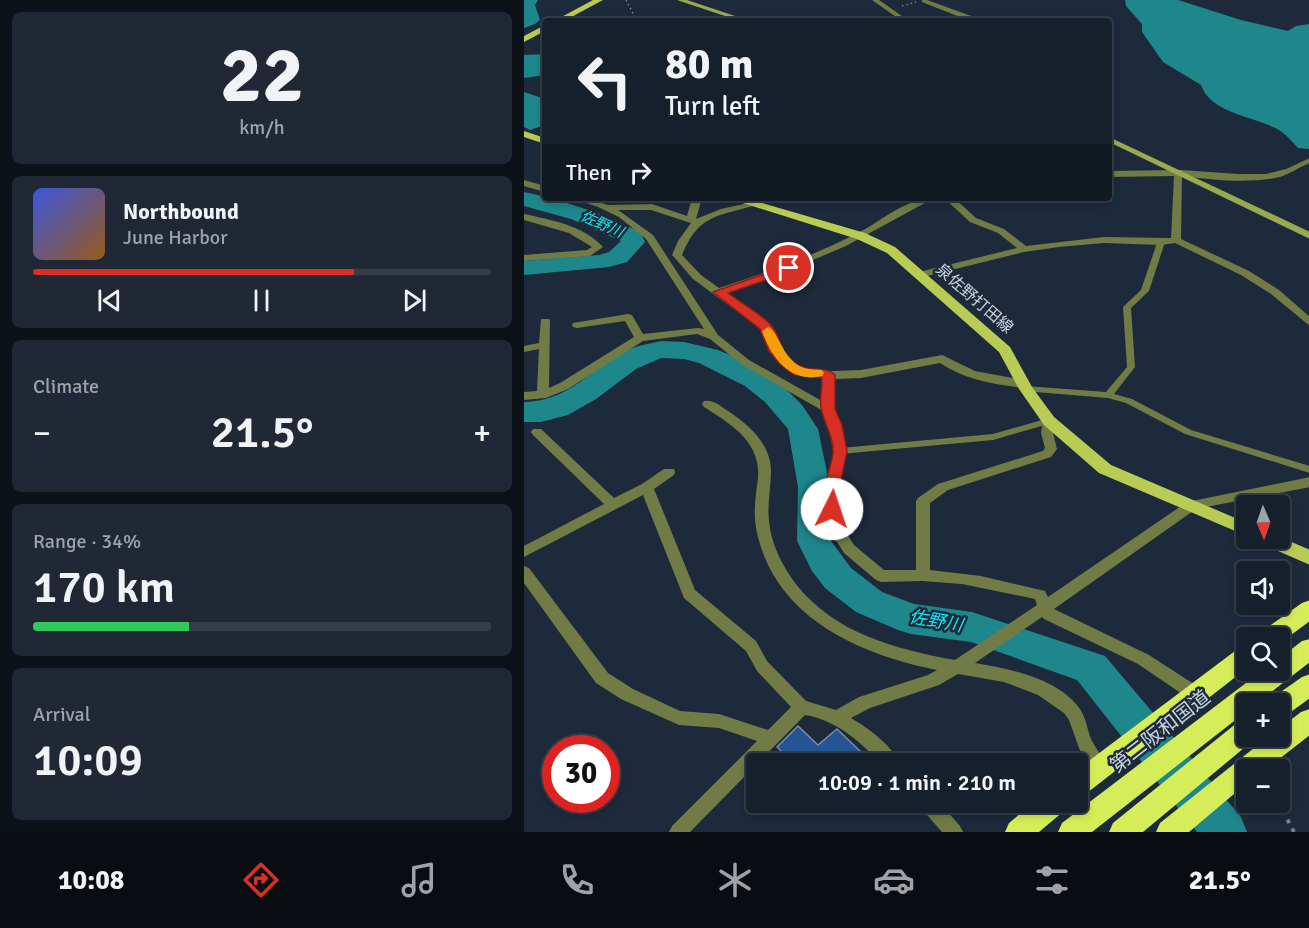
<!DOCTYPE html>
<meta charset="utf-8">
<style>
:root{--surface:#16202c;--page:#1f2834;--text:#f1f3f6;--muted:#9ea3a9;--line:#353e48;--accent:#d93025}
body{margin:0;font-family:Signika,"Noto Sans JP",sans-serif;background:var(--page);color:var(--text);height:100vh;display:flex;flex-direction:column;font-size:22px;white-space:nowrap}
*{box-sizing:border-box;margin:0}
p{font-size:20px;color:var(--muted)}
.icon{flex:none;width:33px;height:33px;fill:none;stroke:currentColor;stroke-width:2;stroke-linecap:round;stroke-linejoin:round}
.map{position:relative;flex:1;overflow:hidden}
.side{display:flex;flex-direction:column;gap:12px;padding:12px;background:#0c1218;width:524px}
.side>*{flex:none}
.hud{position:absolute;left:18px;top:18px;width:570px;height:183px;border-radius:6px;box-shadow:0 3px 9px #0003,0 0 0 2px var(--line);background:#16202c;color:var(--text);overflow:hidden}
.needle{width:39px;rotate:178deg}
.controls{position:absolute;left:712px;top:495px;display:grid;gap:12px}
.controls a{display:grid;place-items:center;width:54px;height:54px;border-radius:6px;background:var(--surface);box-shadow:0 3px 9px #0003,0 0 0 2px var(--line);font-size:30px}
.speed{position:absolute;left:18px;top:735px;display:flex;gap:12px;font-size:30px;font-weight:700;text-align:center}
.speed>*{display:grid;place-content:center;width:78px;height:78px;border-radius:50%;background:var(--surface);box-shadow:0 3px 9px #0003,0 0 0 2px var(--line);line-height:1}
.speed .limit{border:9px solid #d22;background:#fff;color:#111}
.pin{position:absolute;display:grid;place-items:center;width:51px;height:51px;color:#fff;margin:-26px;border:3px solid #fff;border-radius:50%;box-shadow:0 2px 6px #0007}
.me{position:absolute;width:66px;margin:-33px;rotate:4deg;stroke-linejoin:round;filter:drop-shadow(0 0 4px #0008)}
.turn{display:flex;align-items:center;gap:21px;height:126px;padding:0 24px;font-size:27px}
.turn .icon{width:78px;height:78px;stroke-width:2.5}
.turn b{display:block;font-size:42px;line-height:51px}
.then{display:flex;align-items:center;height:57px;padding:0 24px;background:#0003;gap:12px;font-size:22px}
.big{font-size:45px;font-weight:600;line-height:1.1}
.side .card{flex:1;display:flex;flex-direction:column;justify-content:center;gap:9px;min-width:0;padding:0 21px;border-radius:9px;background:var(--page)}
.side .dial{align-items:center;gap:0}
.dial b{font-size:78px;line-height:1}
.song{display:flex;align-items:center;gap:18px}
.cover{width:72px;height:72px;border-radius:9px;background:linear-gradient(135deg,hsl(230 70% 55%),hsl(30 70% 35%))}
.played{height:6px;border-radius:3px;background:linear-gradient(90deg,var(--accent) 70%,var(--line) 70%)}
.keys{display:flex;justify-content:space-around;direction:ltr}
.heat{display:flex;justify-content:space-between;align-items:center;font-size:33px;direction:ltr}
.charge{height:9px;border-radius:4px;background:linear-gradient(90deg,#34c759 34%,var(--line) 0)}
.trip{position:absolute;left:222px;top:753px;width:342px;height:60px;border-radius:6px;background:var(--surface);box-shadow:0 3px 9px #0003,0 0 0 2px var(--line);font-weight:600;line-height:60px;text-align:center}
.tabs{display:flex;height:96px;justify-content:space-around;align-items:center;background:#090d12;color:var(--muted)}
.tabs .icon{width:42px;height:42px}
.tabs .current{color:var(--accent)}
.tabs b{font-size:27px;color:var(--text)}
main{display:flex;flex:1;min-height:0}
.map>svg:first-child{display:block}
.water{fill:#1d878c}
.lines{fill:none;stroke-linecap:round;stroke-linejoin:round}
.river{fill:#1d878c;fill-rule:evenodd}
.building{fill:#255693;stroke:#7c8ca0;stroke-width:1.5}
.path-far1{stroke:#77828f;stroke-width:1.5;stroke-dasharray:1.5 3;stroke-linecap:butt}
.path{stroke:#77828f;stroke-width:4;stroke-dasharray:4 6;stroke-linecap:butt}
.lane{fill:#717b45;fill-rule:evenodd}
.street{fill:#717b45;fill-rule:evenodd}
.secondary{fill:#99a94f;fill-rule:evenodd}
.primary{fill:#b8cc54;fill-rule:evenodd}
.highway{fill:#d5ed58;fill-rule:evenodd}
.route{fill:#d93025;stroke:#8d1f18;stroke-width:1.5}
.slow{fill:#f59e0b}
.labels{text-anchor:middle;stroke-width:5;stroke-linejoin:round;paint-order:stroke}
.far-water-label{font-size:15px;font-style:italic;fill:#11e8f0;stroke:#1d2a3b}
.street-label{font-size:16px;fill:#cad3de;stroke:#1d2a3b}
.water-label{font-size:18px;font-style:italic;fill:#11e8f0;stroke:#1d2a3b}
.near-street-label{font-size:20px;fill:#cad3de;stroke:#1d2a3b}
</style>
<main>
<section class="side">
<div class="card dial"><b>22</b><p>km/h</p></div>
<div class="card">
<div class="song"><i class="cover"></i><div><b>Northbound</b><p>June Harbor</p></div></div>
<div class="played"></div>
<div class="keys"><svg class="icon" aria-label="previous" viewBox="0 0 24 24"><path d="M18 5L8 12l10 7zM5 5v14"/></svg><svg class="icon" aria-label="pause" viewBox="0 0 24 24"><path d="M8 5v14M16 5v14"/></svg><svg class="icon" aria-label="next" viewBox="0 0 24 24"><path d="M6 5l10 7-10 7zM19 5v14"/></svg></div>
</div>
<div class="card"><p>Climate</p>
<div class="heat"><a>−</a><b class="big">21.5°</b><a>+</a></div>
</div>
<div class="card"><p>Range · 34%</p><b class="big">170 km</b><div class="charge"></div></div>
<div class="card"><p>Arrival</p><b class="big">10:09</b></div>
</section>
<div class="map">
<svg width="786" height="832" viewBox="0 0 786 832">
<rect width="100%" height="100%" fill="#1d2a3b"/>
<path class="water" d="M0,0H14L11,5L16,20L11,24L0,28Z
M601,0H654L717,20L764,31L772,26L785,24V149L774,148C767,140 759,131 749,127C726,116 686,112 677,85L639,62L618,32V24L602,6Z
M21,54V75L0,78V55Z
M0,92L21,99V125L6,130L0,127Z"/>
<g class="lines">
<path class="river" d="M0,192C40,200 79,214 116,232L121,242L103,262L85,267L0,275V261L75,255L85,252L97,241L47,219L0,206Z
M137,341L160,342L194,350L218,360L261,388L278,405L294,429L306,487L307,541L327,568L358,592L390,604L448,612L581,656L717,817L723,832H673L553,680L447,642L387,634L374,630L332,612L301,588L288,571L273,541L274,487L264,429L241,402L221,386L175,363L160,359L137,358L112,369L72,399L44,415L17,422H0V402C48,401 65,368 104,350C114,345 126,344 137,341Z"/>
</g>
<path class="building" d="M274,726L294,745L313,729L338,753L325,764H271L253,747Z"/>
<g class="lines">
<path class="path-far1" d="M102,0L113,21
M378,6L392,2"/>
<path class="path" d="M754,802L770,832"/>
<path class="lane" d="M634,240H640L641,242L625,291L607,308L611,367L590,394L608,399L667,430L786,466V473L661,434L602,403L584,398L499,391L498,389L499,387L502,386L582,392L603,367L599,307L617,290Z
M525,418L528,419L530,421L528,423L469,440L316,454L311,451L316,448L469,434Z"/>
<path class="street" d="M348,0H355L385,21H378Z
M398,0H403L450,17L452,21H446L398,2Z
M786,158V163C775,167 767,174 756,177C726,184 689,180 658,176L657,239L725,271L755,290L786,317V326L747,294L717,275L651,243L637,245L580,243L535,247L500,252L395,278L390,275L391,273L493,248L474,233L446,222L420,198H430L452,218L480,229L502,246L580,237L647,238L650,176L585,177V171L657,170L714,174H742L762,169Z
M0,180L21,186V192L0,186Z
M47,198H62L84,205L128,204L163,216L168,198H178L172,219L197,209L229,202V206C192,216 174,216 158,255L177,275L195,288C242,273 288,256 332,234C357,222 381,198 410,198L322,246L270,268L202,293L246,325L257,349L277,368L308,371L337,370L418,355L451,371L499,380L505,384L499,388C470,384 441,380 416,363L337,378L311,379L310,409L317,425L322,451L314,494L316,523L330,545L360,570H392V501L394,498L414,484L519,451L521,448L517,433L519,421L525,417L531,421L529,433L533,449L527,457L424,490L406,503V570L457,576L521,591L524,597L663,502L786,477V487L672,509L530,609L625,655L676,688L678,693L676,698L670,700L664,698L614,664L520,619L518,617L451,663C486,669 534,678 556,709C562,718 563,729 567,739C572,749 579,757 583,767L581,773L575,775L569,773L555,748L545,720L540,713L514,695L480,682L434,674L415,685L346,708L327,718C344,728 368,745 376,764H357C336,741 312,720 281,715L166,832H145L148,826L233,741L195,728L155,725L97,699L72,683L0,583V566L5,568L84,673L109,689L156,711L195,714L244,730L267,707L233,671L222,651L160,598L119,495L0,557V546L80,504L9,435L7,432L9,429H17L90,498L118,484L140,469H150L151,472L150,475L130,489L171,590L232,641L243,661L282,701L312,710L335,697L404,675L413,670C334,654 249,617 232,528C229,511 232,494 234,478C237,442 207,424 180,407L178,404L180,401C189,399 197,406 204,411C225,425 247,444 247,471C247,488 243,504 245,521C247,544 258,565 271,583C311,634 372,649 431,660L513,605L511,599L438,584L398,581L357,582L352,580L320,553L302,524L300,494L310,451L305,425L299,411L217,364L186,339L173,334L119,341L44,389L22,398L0,400V392L13,391L15,349L0,352V346L15,343L17,319H25L26,321L25,388L36,383L110,337L101,321L53,328L49,327L48,325L49,323L104,314L108,315L119,334L174,328L180,329L122,239L95,217L74,207ZM94,210H127L167,223L154,241L148,255L150,257L169,279L237,329L248,353L270,374L299,378L298,401L225,360L194,335L129,235Z
M0,214C27,220 59,225 79,247L66,256L0,261V255L63,250L68,247L45,233L0,220Z
M395,802H415L436,826L439,832H418L397,808Z"/>
<path class="secondary" d="M153,0H163L226,21H216Z
M585,137L786,232V239L585,142Z"/>
<path class="primary" d="M69,0H79L40,21H30Z
M21,25V31L0,42V36Z
M0,131L21,138V144L0,137Z
M203,198H221L341,233L371,247L486,347L508,387L530,417L587,465L723,523V536L575,473L520,425L495,389L475,352L363,253L333,239Z
M756,537L786,550V565L736,543L734,538Z"/>
<path class="highway" d="M786,600V621L756,643V638H735L738,631L778,603Z
M786,639V662L732,704H723V711L568,832H534L538,823L739,670H756V658L778,641Z
M723,645V668L563,793L554,796V769L715,648Z
M786,674V698L764,714L756,717V704H745L748,698L778,677Z
M786,709V735L741,770H723V783L665,832H632L636,823L745,736H756V728L777,712Z
M723,719V736L732,738L619,832H585L589,823L714,722Z
M510,802H544L540,811L515,832H481L485,823Z"/>
</g>
<path class="route" d="M265,265L270,268L269,271L204,293C217,303 234,312 246,324C259,338 253,353 275,366C286,372 303,366 311,375V409L318,425L323,451L314,494L315,509L313,513H302C293,495 307,472 309,453C310,436 299,422 297,407C296,398 298,387 298,378L269,374L255,363L245,351L236,329L189,292Z"/>
<path class="slow" d="M244,327C255,331 258,359 278,367C284,370 292,369 298,370L300,373L298,376C265,384 247,356 238,331Z"/>
<g class="labels">
<g class="far-water-label">
<text transform="translate(78 224) rotate(24)" y="5">佐野川</text>
</g>
<g class="street-label">
<text transform="translate(451 298) rotate(41)" y="6">泉佐野打田線</text>
</g>
<g class="water-label">
<text transform="translate(412 621) rotate(10)" y="6">佐野川</text>
</g>
<g class="near-street-label">
<text transform="translate(636 731) rotate(-38)" y="7">第二阪和国道</text>
</g>
</g>
</svg>
<div class="controls">
<a><svg class="needle" viewBox="-14 -14 28 28"><path d="M0-13l5 13h-10z" fill="#e53935"/><path d="M0 13l5-13h-10z" fill="#9ea3a9"/></svg></a>
<a><svg class="icon" aria-label="sound" viewBox="0 0 24 24"><path d="M4 9h4l5-4v14l-5-4H4zM17 9q2 3 0 6"/></svg></a>
<a><svg class="icon" aria-label="search" viewBox="0 0 24 24"><circle cx="10" cy="10" r="6"/><path d="M15 15l6 6"/></svg></a>
<a>+</a>
<a>−</a>
</div>
<div class="speed"><div class="limit">30</div></div>
<div class="pin" style="left:265px;top:268px;background:#d93025"><svg class="icon" aria-label="arrive" viewBox="0 0 24 24"><path d="M6 21V4h12l-3 4 3 4H6"/></svg></div>
<svg class="me" style="left:308px;top:509px" viewBox="-20 -20 40 40"><circle r="19" fill="#fff"/><path d="M0-13L10 11 0 6-10 11z" fill="#d93025"/></svg>
<div class="trip">10:09 · 1 min · 210 m</div>
<div class="hud">
<div class="turn"><svg class="icon" aria-label="left" viewBox="0 0 24 24"><path d="M17 20v-9H6M10 6l-5 5 5 5"/></svg><div><b>80 m</b>Turn left</div></div>
<div class="then">Then<svg class="icon" aria-label="right" viewBox="0 0 24 24"><path d="M7 20v-9h11M14 6l5 5-5 5"/></svg></div>
</div>
</div>
</main>
<nav class="tabs">
<b>10:08</b>
<svg class="icon current" aria-label="directions" viewBox="0 0 24 24"><path d="M12 3l9 9-9 9-9-9zM9 14v-3h6M13 9l2 2-2 2"/></svg>
<svg class="icon" aria-label="music" viewBox="0 0 24 24"><path d="M9 18V5l10-2v13"/><circle cx="6" cy="18" r="3"/><circle cx="16" cy="16" r="3"/></svg>
<svg class="icon" aria-label="phone" viewBox="0 0 24 24"><path d="M5 4h4l2 5-3 2q2 4 5 5l2-3 5 2v4C11 20 4 13 5 4z"/></svg>
<svg class="icon" aria-label="climate" viewBox="0 0 24 24"><path d="M12 3v18M4 7l16 10M4 17L20 7"/></svg>
<svg class="icon" aria-label="car" viewBox="0 0 24 24"><path d="M5 17H2v-5l4-1 3-4h7l3 4 3 1v5h-3M9 17h6M6 11h13"/><circle cx="7" cy="17" r="2"/><circle cx="17" cy="17" r="2"/></svg>
<svg class="icon" aria-label="filters" viewBox="0 0 24 24"><path d="M4 7h16M4 17h16"/><circle cx="9" cy="7" r="2"/><circle cx="15" cy="17" r="2"/></svg>
<b>21.5°</b>
</nav>
